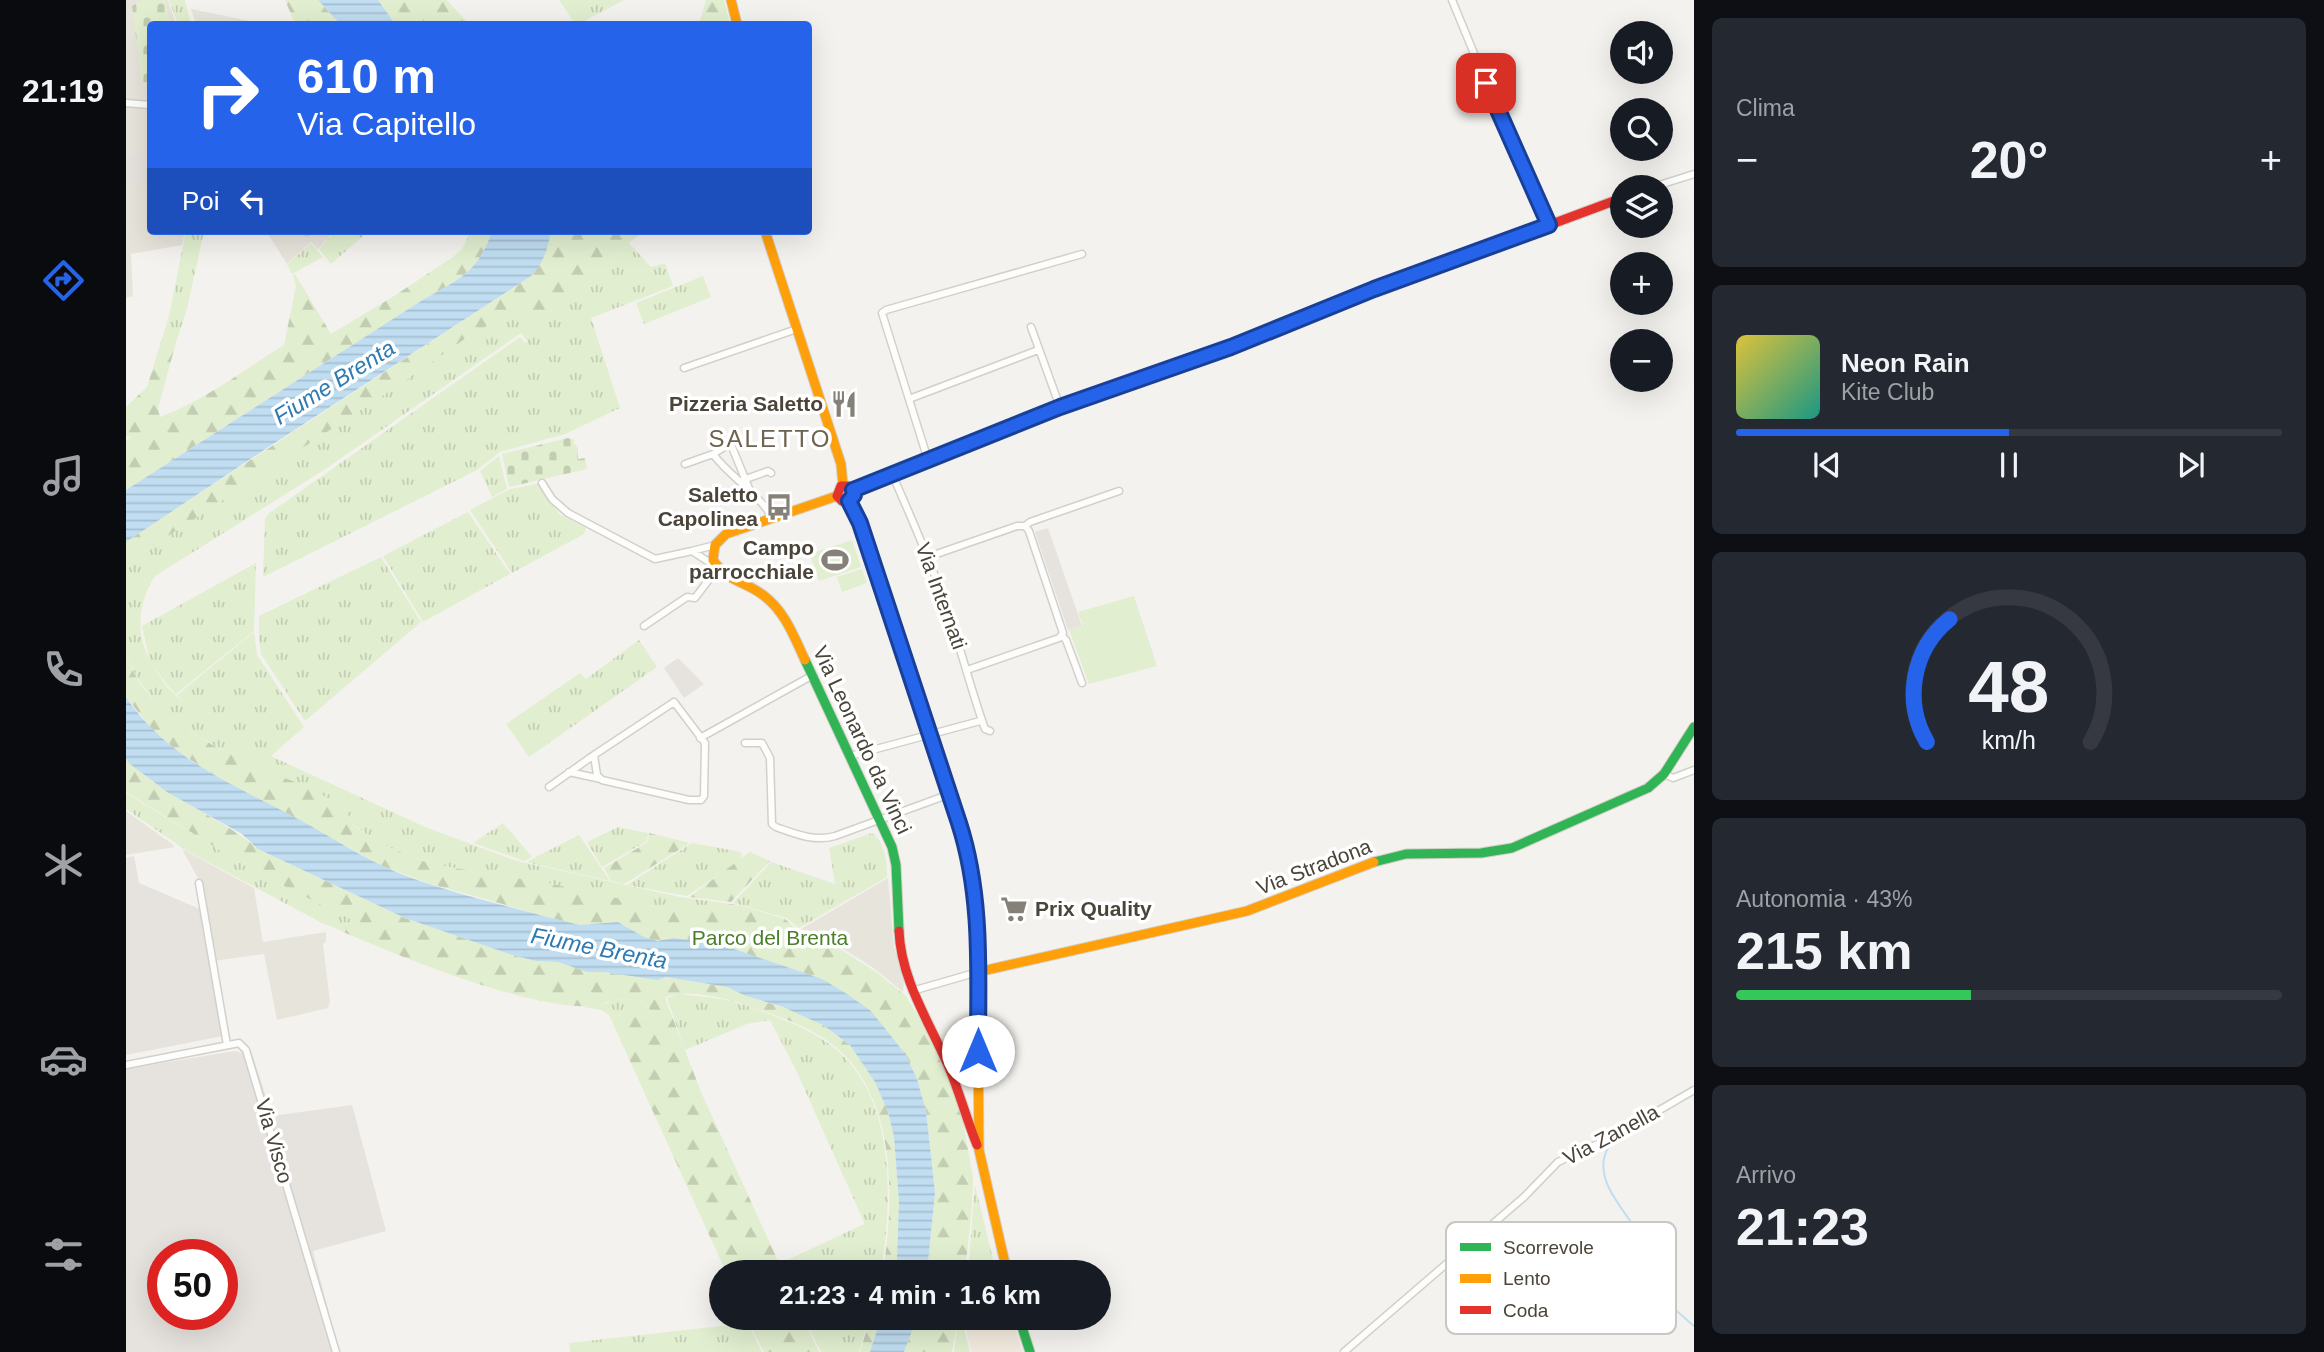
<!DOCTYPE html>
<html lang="it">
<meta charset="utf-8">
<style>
:root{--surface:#171b24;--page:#242831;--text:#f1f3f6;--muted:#9ea1a6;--line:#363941;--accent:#2563eb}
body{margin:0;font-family:Helvetica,sans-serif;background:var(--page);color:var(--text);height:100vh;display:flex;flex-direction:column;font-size:26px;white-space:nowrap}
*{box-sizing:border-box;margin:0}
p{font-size:23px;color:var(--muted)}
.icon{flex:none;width:38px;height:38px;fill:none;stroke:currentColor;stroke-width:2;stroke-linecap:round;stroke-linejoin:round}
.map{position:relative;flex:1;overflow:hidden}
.sheet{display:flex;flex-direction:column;gap:18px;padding:18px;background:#0d0f14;width:630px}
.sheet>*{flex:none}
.banner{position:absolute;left:21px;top:21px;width:665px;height:214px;border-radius:7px;box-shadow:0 7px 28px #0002;background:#2563eb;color:#fff;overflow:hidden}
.tools{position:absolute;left:1484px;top:21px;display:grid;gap:14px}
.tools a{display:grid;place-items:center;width:63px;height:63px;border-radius:50%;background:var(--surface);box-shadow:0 7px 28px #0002;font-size:35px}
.speed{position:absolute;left:21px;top:1239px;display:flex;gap:14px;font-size:35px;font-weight:700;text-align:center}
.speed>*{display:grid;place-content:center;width:91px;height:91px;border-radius:50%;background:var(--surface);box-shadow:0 7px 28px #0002;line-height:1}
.speed .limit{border:10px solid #d22;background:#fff;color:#111}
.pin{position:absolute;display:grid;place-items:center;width:60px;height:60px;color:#fff;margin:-30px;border-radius:14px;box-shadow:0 4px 10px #0006}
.me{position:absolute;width:77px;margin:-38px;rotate:0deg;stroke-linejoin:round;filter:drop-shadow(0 0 5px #0008)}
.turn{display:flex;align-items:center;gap:24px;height:147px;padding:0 35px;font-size:32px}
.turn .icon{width:91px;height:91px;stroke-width:2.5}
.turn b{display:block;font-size:49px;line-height:60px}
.then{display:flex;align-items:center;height:66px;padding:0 35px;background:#0003;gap:14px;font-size:26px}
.big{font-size:52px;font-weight:800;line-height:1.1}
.sheet .card{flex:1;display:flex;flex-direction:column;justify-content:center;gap:10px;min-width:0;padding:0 24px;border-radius:10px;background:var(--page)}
.sheet .dial{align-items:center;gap:0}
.dial svg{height:182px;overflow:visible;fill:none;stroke:var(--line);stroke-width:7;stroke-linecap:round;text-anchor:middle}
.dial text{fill:var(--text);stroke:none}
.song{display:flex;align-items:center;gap:21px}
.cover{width:84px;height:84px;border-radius:10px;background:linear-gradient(135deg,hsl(50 70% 55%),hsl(170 70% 35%))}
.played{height:7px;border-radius:4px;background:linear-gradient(90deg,var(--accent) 50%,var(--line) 50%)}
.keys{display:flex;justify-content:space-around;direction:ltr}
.heat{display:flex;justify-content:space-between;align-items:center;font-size:38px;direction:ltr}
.charge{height:10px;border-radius:5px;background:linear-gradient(90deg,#34c759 43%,var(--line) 0)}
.trip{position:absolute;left:583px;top:1260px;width:402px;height:70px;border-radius:35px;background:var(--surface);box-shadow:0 7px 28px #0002;font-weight:800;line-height:70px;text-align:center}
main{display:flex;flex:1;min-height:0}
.dock{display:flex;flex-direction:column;width:126px;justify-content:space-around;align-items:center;background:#090b0e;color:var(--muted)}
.dock .icon{width:49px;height:49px}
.dock .on{color:var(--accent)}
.dock b{font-size:32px;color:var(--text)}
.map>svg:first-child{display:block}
.residential{fill:#e7e4dc}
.commercial{fill:#f3ebdf}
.industrial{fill:#e6e2de;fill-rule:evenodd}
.grass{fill:url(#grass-tufts)}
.forest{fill:url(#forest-firs)}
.cemetery{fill:url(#cemetery-stones)}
.garden{fill:#e1eecf}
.parking{fill:#e6e3df}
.water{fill:url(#water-rules)}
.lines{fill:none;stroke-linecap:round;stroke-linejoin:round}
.stream{stroke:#c0ddf1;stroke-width:2}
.street-casing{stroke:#d2d0cb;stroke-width:9}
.fast-casing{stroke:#d3cfc5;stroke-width:11}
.slow-casing{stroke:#d3cfc5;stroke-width:11}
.jam-casing{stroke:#d3cfc5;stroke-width:11}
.street{stroke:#fdfdfc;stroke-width:6}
.fast{stroke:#30b455;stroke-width:9}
.slow{stroke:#ff9f0a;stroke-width:9}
.jam{stroke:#e5322d;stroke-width:9}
.route-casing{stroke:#184099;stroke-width:18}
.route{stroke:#2563eb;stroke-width:12}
.labels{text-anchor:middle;stroke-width:7;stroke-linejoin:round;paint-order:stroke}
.poi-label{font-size:21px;font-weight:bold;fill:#4b4439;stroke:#fff;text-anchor:end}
.street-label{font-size:21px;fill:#4b4439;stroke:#fff}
.park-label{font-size:21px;fill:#4a7f2a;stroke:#fff}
.water-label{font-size:23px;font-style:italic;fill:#2e7ab2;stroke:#fff}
.quarter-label{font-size:24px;letter-spacing:2px;fill:#6e6250;stroke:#fff}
.key{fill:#fff;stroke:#c9c7c4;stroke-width:2}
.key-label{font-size:19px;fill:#4b4439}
</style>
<main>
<nav class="dock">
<b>21:19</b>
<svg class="icon on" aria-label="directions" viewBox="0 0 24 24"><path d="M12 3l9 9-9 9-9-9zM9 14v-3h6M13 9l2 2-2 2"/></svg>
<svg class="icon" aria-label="music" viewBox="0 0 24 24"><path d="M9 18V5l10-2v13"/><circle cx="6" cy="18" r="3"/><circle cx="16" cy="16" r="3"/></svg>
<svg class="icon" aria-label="phone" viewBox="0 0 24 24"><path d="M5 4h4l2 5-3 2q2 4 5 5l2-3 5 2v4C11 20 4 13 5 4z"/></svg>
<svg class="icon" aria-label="climate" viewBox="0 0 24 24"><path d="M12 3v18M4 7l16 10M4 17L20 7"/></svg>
<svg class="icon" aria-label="car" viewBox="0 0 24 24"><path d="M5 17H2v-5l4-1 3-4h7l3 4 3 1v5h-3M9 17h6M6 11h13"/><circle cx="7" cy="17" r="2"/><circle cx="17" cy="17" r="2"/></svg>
<svg class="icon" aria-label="filters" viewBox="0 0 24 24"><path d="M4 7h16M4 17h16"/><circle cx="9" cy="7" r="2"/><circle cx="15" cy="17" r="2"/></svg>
</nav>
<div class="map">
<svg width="1568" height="1352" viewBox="0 0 1568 1352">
<defs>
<pattern id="grass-tufts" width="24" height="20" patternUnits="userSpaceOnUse" patternTransform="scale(1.75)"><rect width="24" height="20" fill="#e1eecf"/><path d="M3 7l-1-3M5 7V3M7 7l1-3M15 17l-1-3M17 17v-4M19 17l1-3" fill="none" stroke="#c3cdb2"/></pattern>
<pattern id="forest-firs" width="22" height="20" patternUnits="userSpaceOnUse" patternTransform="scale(1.75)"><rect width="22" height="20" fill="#e1eecf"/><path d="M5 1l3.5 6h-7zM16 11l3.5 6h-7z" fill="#c3cdb2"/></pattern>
<pattern id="cemetery-stones" width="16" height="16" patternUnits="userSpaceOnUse" patternTransform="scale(1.75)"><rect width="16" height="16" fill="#e1eecf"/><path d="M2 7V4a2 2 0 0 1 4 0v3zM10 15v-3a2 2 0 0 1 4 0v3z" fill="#c3cdb2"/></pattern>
<pattern id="water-rules" width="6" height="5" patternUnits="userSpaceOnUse" patternTransform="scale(1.75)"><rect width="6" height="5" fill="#c0ddf1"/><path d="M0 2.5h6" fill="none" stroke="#a6bfcf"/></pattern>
</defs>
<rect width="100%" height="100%" fill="#f4f2ee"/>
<path class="residential" d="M0,0H42L50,24H24V103L0,102Z
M65,9L138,24H70Z
M0,105L24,106V231H59L56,245L5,254L7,296L0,298Z
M140,231H208L192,249L185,242L161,264Z
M0,811L46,844L49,847L0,855Z
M56,849L128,888L137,942L200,932V942L197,944L204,1002L202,1008L151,1020L138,954L87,961L78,892L74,882Z
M762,878L768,947L778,980L777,992L749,969L713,946L675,929Z"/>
<path class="commercial" d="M839,1318H885L896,1352H846L838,1323Z"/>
<path class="industrial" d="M8,856L13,883L76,910L97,1036L0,1055V858Z
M109,1051L127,1056L146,1116L226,1105L260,1231L187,1251L213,1352H0V1069ZM37,1255H96V1314H37Z"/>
<path class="grass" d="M43,0H59L65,24H52Z
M433,0H498L453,24H449Z
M60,231H78L61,309L51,339L34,345L43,316Z
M209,231H231L237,236L205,264L193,249Z
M185,243L197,257L166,274L161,265Z
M503,243L525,267L539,263L547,286L465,318L494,408L439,434L374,452L351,470L137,577L139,519L142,514L394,337L399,343L402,342L395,333L198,470L29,576C13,600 9,632 23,658L16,626L130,563L128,631L50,694L42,686L23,660L41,687L59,704L51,695L128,632L131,655L178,727L145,756L110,740L299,827L391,861L554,897L605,904L562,914L427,884L311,865L285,857L252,842L229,826L216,805L105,755L52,724L34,710L11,677L0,655V571L16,553L271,386L343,336L368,322L379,318L428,309L463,283Z
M577,276L585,297L518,324L510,303Z
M373,456L381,489L366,497L354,471Z
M412,484L433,514L460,528L458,534L386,573L344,510L384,489Z
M342,512L384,574L297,622L257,556Z
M255,557L295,622L179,721L135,654L133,639V616Z
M513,640L531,667L403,757L380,724L454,673L460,679Z
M0,793L126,870L233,923L204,926L196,923L61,851L0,809Z
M377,823L406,857L398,861L347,843Z
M492,827L522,833L521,841L476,867L461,842Z
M746,833C759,842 761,862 761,877L673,928L660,918L607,903L645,862L709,884L703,848Z
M453,835L484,881L400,862Z
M566,843L615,852L616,859L561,896L501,885Z
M552,994C568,996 585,997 600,1000C617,1003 634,1011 651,1017C673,1026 693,1035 711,1050C771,1102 766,1202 755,1272H659L655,1263L738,1224V1222L670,1070L644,1020L621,1024L559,1050L541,998Z
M486,999C503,1000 522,996 526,1017L483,1015L476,1010L456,1007L480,1004Z
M849,1185L870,1272H842Z
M678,1318H743L733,1352H695Z
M832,1321H836L844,1352H828Z
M622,1323L636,1352H444L443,1343Z"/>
<path class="forest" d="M159,0H192L214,24H172L168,21Z
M252,0H321L343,24H269Z
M580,0H598L604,24H573Z
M345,231H366C352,274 331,280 295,301L0,490V441L5,437L0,436V407L21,387L34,345L51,339L32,408L34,417C79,400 118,370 158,345L170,286L167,276L169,274L205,334L268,296L327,257L336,249Z
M425,231H518L503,243L463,283L428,309L379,318L368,322L343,336L271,386L16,553L0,571V542L10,535L405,276L423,240Z
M0,655C16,695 39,717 75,738C90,747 102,755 119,756L127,765L157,774L158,778L190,789L198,796L216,805L229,827L252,842L293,860L311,865L427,884L562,914L605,904L616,906L659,919L672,930L711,947L750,972L780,996L798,1026L815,1057L835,1111L847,1177L846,1208L839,1272H801L809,1193L800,1111L791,1079L780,1055L696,979L588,943L547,938L531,941L518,937L492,922L454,925L429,919L302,883L256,866L171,819L141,805L82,771L50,750L25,728L0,697Z
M0,759C38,798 91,814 132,849L279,918L386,955L410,961L432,962L462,972H478L531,980L540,977L601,987L620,996L668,1011L697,1025L724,1045L749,1082L762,1112L768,1137L773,1202L771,1259L765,1272H757C768,1203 771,1101 713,1050C686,1026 651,1016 617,1004C600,998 555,988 539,998L575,1092L657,1272H600L483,1015L526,1017C523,996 503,1000 486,999C448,1031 250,947 204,926L232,923L126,870L0,792Z
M523,833L564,843L498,884L485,881L478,868L522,842Z
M624,852L644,861L605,902L563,897Z
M620,1318H677L693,1352H638Z
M744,1318H755L744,1352H734Z
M791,1318H832L826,1352H778Z"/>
<path class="cemetery" d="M15,0H40L44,24H24V84H16L6,6Z
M442,438L449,440L447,442L452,448V459L459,458L461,469L383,487L376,454Z"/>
<path class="garden" d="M726,540L735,567L693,581L684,554Z
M736,569L741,583L716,592L711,577Z
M1008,596L1031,666L963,684L943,630L957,626L952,612Z"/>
<path class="parking" d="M0,153L24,159V187L0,184Z
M922,528L956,626L942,630L909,532Z
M552,658L578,684L558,698L538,668Z"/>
<path class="water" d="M192,0H252L269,24H214Z
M366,231H425C422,248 417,264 405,276L141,448L0,542V490L295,301C331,280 352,274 366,231Z
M0,697C40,758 110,786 172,819C206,837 239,860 275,874C325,893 378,905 429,919L454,925L492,922L518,937L531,941L547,938L588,943L608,949L696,979L721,994L745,1011L780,1055L791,1079L800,1111L809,1193L801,1272H765L771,1259L773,1202L768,1137L762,1112L749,1082L724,1045L697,1025L657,1007L620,996L601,987L540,977L531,980L478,972H461L432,962L410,961L386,955L279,918L132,849L116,834L41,792L4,764L0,759Z
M755,1318H791L778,1352H744Z"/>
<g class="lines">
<path class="stream" d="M1483,1146C1463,1179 1501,1212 1516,1238C1525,1253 1526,1269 1532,1285C1539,1303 1554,1314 1568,1326"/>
<defs>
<path id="street" d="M1326,0L1370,107L1423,225
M0,103L24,105
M1527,187L1568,174
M179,231L181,232
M905,327L934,407
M558,368L665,331
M783,399L912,350
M587,454C604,477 631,492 646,517
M802,460L756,313L760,310L956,254
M559,464L587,454L602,445L606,447L624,491
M766,474C787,521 807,567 823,615C836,653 846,693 859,729L864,731
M617,480L642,471L645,473
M416,483L426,499L442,513L529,559L566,551L589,566
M566,551L589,545
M802,557L891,526H899L904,522L993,491
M518,626L561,597L569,598L591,569
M936,636L940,640L956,683
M841,670L933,638L937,633L903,531L899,526
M574,738L687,675
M619,743H636L644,758L646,824L650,827C670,834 688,842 709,836L824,794
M724,756L854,721
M443,772L475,779
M1538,774L1547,778L1568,770
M423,787L468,755L548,702L579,743L578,796L575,800H563L476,780L471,775L468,755
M73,883L101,1045
M786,991L852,972
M0,1065L113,1043L120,1050L210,1352
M1218,1352L1398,1197L1432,1162L1489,1136L1568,1090"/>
<path id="fast" d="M727,490L934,407L1105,347L1213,303
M679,660L766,847L770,865L773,931
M1248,862L1280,854L1355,853L1386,848L1522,788L1538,774L1568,727
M893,1318L904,1352"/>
<path id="slow" d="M605,0L611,24
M639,231L715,464L717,485
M679,660C668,637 659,611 637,595C617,580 603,583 587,560L589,545L600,534L711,496
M815,766L844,862L851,923L853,1150L881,1272
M852,972L1121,911L1248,862"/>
<path id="jam" d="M1213,303L1496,198
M723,501L728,495L727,490L722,486H715L711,496L716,501H723L734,523L815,766
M773,931C775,979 802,1020 821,1063C833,1090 840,1118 851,1145"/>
</defs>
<use href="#street" class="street-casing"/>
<use href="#fast" class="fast-casing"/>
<use href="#slow" class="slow-casing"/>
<use href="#jam" class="jam-casing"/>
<use href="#street" class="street"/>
<use href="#fast" class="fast"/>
<use href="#slow" class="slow"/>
<use href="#jam" class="jam"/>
</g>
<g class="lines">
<defs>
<path id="route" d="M852,1051C852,974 857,897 833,823L734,523L723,501L728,495L727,490L934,407L1105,347L1248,289L1423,225L1360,83"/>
</defs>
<use href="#route" class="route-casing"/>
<use href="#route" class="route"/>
</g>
<defs>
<symbol id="restaurant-bare" viewBox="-9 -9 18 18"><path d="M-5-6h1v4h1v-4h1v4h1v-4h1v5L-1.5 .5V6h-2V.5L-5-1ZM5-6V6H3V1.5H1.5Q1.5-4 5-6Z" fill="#868178" stroke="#fff" stroke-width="2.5" paint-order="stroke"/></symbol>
<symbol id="bus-bare" viewBox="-9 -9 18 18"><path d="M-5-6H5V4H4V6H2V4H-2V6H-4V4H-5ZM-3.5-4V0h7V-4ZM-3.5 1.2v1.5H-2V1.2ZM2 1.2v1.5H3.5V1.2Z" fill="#868178" stroke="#fff" stroke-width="2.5" paint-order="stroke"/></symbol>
<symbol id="stadium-bare" viewBox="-9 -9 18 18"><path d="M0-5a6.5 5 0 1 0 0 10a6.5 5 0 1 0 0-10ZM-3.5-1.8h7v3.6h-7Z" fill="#868178" stroke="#fff" stroke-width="2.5" paint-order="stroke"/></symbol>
<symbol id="supermarket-bare" viewBox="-9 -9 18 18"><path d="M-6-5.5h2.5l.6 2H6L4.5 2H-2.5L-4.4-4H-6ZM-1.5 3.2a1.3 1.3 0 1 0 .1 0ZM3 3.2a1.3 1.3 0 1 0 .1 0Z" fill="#868178" stroke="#fff" stroke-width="2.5" paint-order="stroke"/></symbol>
</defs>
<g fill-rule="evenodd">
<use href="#restaurant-bare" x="699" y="385" width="38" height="38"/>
<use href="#bus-bare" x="634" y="488" width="38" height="38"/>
<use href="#stadium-bare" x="690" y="541" width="38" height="38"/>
<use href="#supermarket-bare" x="869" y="890" width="38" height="38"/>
</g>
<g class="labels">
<g class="poi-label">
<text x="697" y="411">Pizzeria Saletto</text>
<text x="632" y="502">Saletto<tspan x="632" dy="24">Capolinea</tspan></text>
<text x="688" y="555">Campo<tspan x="688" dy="24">parrocchiale</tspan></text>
<text x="909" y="916" text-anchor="start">Prix Quality</text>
</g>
<g class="street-label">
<text transform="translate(815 596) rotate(70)" y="7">Via Internati</text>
<text transform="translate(736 740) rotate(65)" y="7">Via Leonardo da Vinci</text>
<text transform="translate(1188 867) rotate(-21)" y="7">Via Stradona</text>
<text transform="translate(1485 1135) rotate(-28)" y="7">Via Zanella</text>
<text transform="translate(148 1141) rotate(74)" y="7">Via Visco</text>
</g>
<g class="park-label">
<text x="644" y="945">Parco del Brenta</text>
</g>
<g class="water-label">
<text transform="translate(208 382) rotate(-32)" y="8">Fiume Brenta</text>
<text transform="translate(473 948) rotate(11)" y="8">Fiume Brenta</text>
</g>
<g class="quarter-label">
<text x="644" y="447">SALETTO</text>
</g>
</g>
<rect x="1320" y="1222" width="230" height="112" rx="10" class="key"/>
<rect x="1334" y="1243" width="31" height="8" fill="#30b455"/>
<rect x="1334" y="1274" width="31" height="9" fill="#ff9f0a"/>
<rect x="1334" y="1306" width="31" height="8" fill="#e5322d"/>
<g class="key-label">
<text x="1377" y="1254">Scorrevole</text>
<text x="1377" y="1285">Lento</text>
<text x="1377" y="1317">Coda</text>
</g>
</svg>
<div class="tools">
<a><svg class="icon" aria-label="sound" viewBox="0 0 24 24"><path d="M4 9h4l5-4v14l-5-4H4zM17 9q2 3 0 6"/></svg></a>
<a><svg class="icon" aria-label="search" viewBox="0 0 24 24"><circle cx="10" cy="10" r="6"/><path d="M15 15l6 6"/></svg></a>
<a><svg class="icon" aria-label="layers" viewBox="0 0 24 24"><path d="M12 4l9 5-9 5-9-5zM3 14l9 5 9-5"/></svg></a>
<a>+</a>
<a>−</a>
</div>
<div class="speed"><div class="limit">50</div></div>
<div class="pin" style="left:1360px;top:83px;background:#d93025"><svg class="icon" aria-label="arrive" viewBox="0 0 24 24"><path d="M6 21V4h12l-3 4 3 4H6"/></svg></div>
<svg class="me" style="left:852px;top:1051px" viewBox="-20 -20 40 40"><circle r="19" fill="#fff"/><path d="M0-13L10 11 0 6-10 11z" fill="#2563eb"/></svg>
<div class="trip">21:23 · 4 min · 1.6 km</div>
<div class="banner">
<div class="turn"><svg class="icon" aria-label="right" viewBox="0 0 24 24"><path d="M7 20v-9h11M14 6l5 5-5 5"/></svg><div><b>610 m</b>Via Capitello</div></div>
<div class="then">Poi<svg class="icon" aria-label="left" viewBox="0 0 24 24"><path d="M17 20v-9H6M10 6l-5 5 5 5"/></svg></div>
</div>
</div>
<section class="sheet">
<div class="card"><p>Clima</p>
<div class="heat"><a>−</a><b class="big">20°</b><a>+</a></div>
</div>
<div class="card">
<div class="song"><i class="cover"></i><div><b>Neon Rain</b><p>Kite Club</p></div></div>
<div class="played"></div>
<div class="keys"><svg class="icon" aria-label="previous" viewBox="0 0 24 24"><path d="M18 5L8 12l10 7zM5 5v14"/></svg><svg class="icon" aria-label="pause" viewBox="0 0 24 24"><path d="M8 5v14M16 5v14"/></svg><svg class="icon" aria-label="next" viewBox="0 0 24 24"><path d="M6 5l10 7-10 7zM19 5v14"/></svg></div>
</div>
<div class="card dial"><svg viewBox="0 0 100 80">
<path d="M14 69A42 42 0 1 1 86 69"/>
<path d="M14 69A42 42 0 0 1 24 15" stroke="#2563eb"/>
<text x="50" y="56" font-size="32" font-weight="700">48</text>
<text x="50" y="72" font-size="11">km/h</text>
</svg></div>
<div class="card"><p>Autonomia · 43%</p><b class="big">215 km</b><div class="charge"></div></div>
<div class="card"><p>Arrivo</p><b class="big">21:23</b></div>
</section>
</main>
